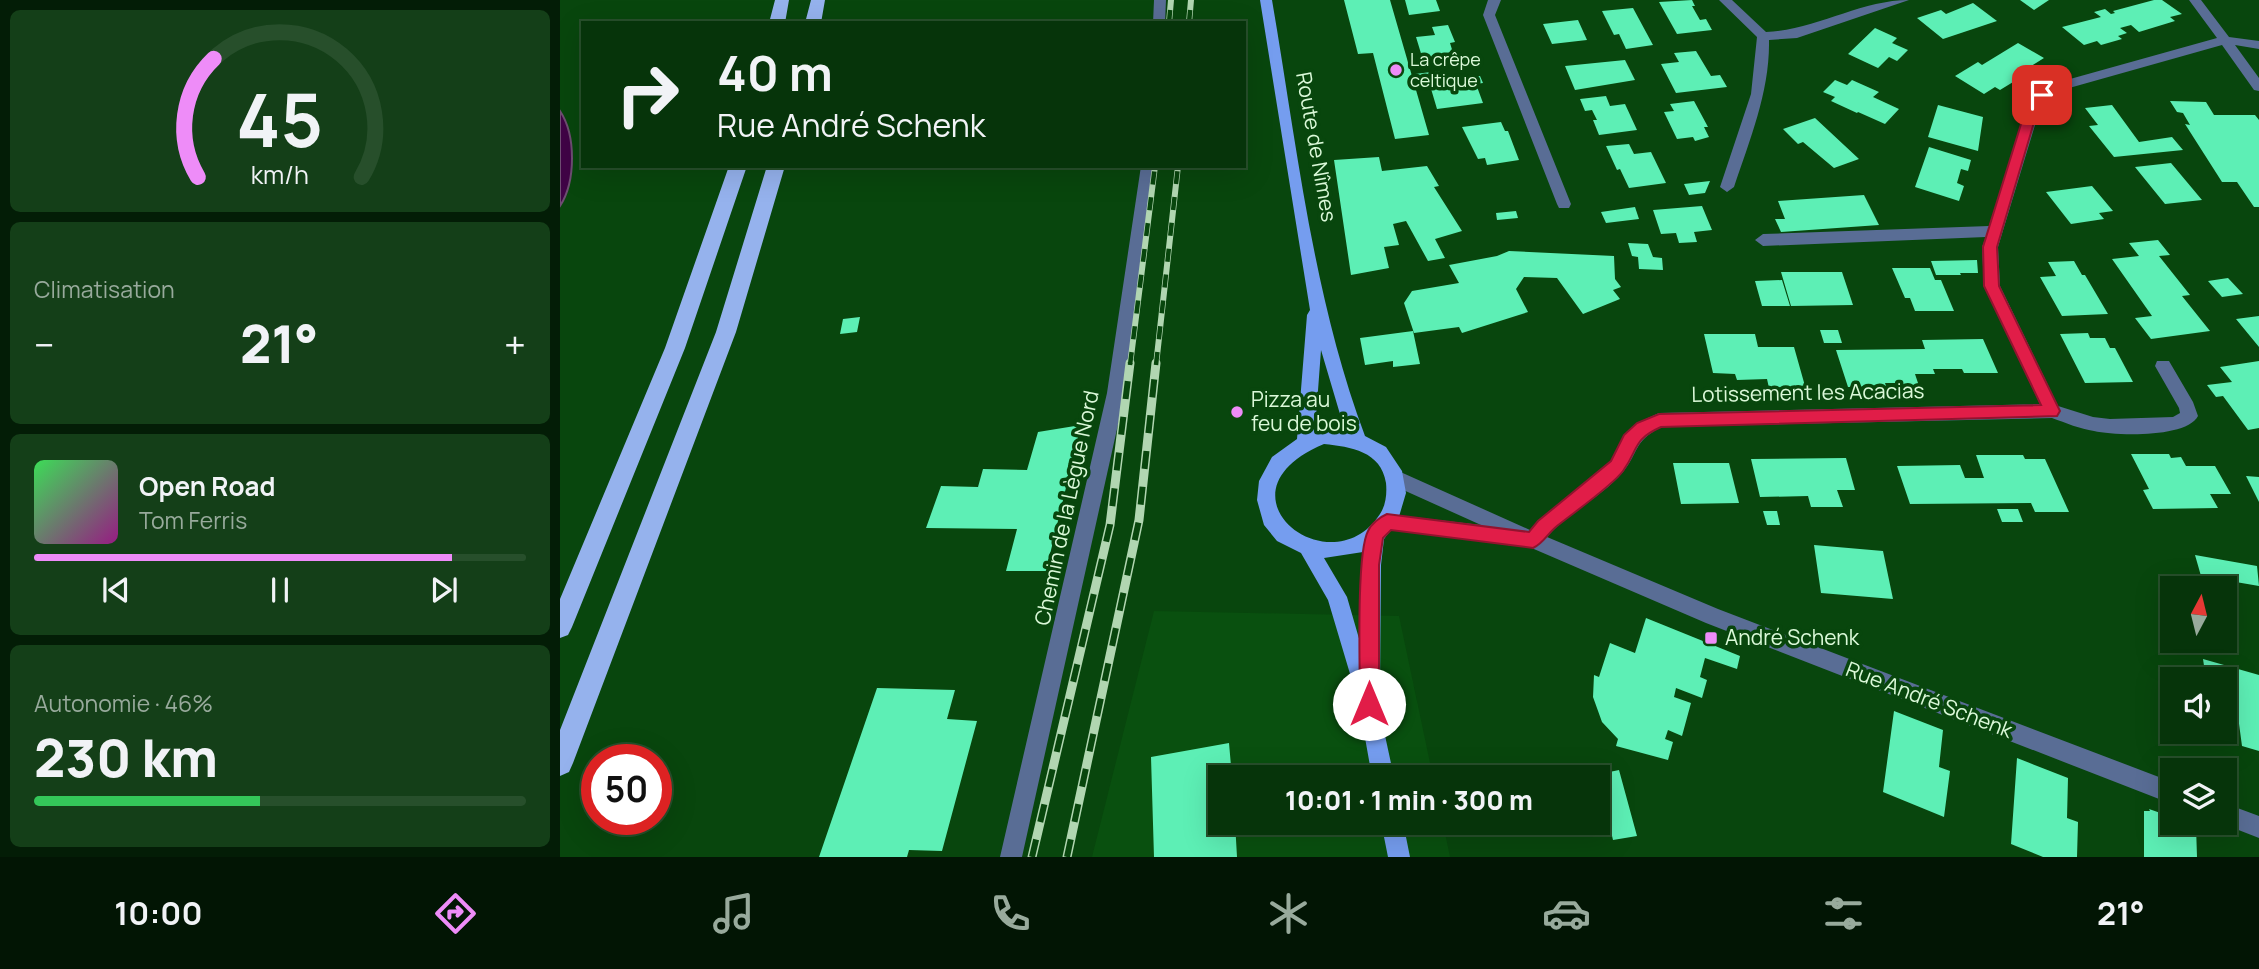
<!DOCTYPE html>
<html lang="fr">
<meta charset="utf-8">
<style>
:root{--surface:#06340a;--page:#143f18;--text:#f1f3f6;--muted:#98aa9c;--line:#274f2b;--accent:#ee8cf8}
body{margin:0;font-family:Manrope,sans-serif;background:var(--page);color:var(--text);height:100vh;display:flex;flex-direction:column;font-size:26px;white-space:nowrap}
*{box-sizing:border-box;margin:0}
p{font-size:23px;color:var(--muted)}
.icon{flex:none;width:38px;height:38px;fill:none;stroke:currentColor;stroke-width:2;stroke-linecap:round;stroke-linejoin:round}
.map{position:relative;flex:1;overflow:hidden}
.drawer{display:flex;flex-direction:column;gap:10px;padding:10px;background:#031d06;width:560px}
.drawer>*{flex:none}
.hud{position:absolute;left:21px;top:21px;width:665px;height:147px;border-radius:0px;box-shadow:0 7px 28px #0002,0 0 0 2px var(--line);background:#06340a;color:var(--text);overflow:hidden}
.needle{width:46px;rotate:7deg}
.controls{position:absolute;left:1600px;top:576px;display:grid;gap:14px}
.controls a{display:grid;place-items:center;width:77px;height:77px;border-radius:0px;background:var(--surface);box-shadow:0 7px 28px #0002,0 0 0 2px var(--line);font-size:35px}
.speed{position:absolute;left:21px;top:744px;display:flex;gap:14px;font-size:35px;font-weight:700;text-align:center}
.speed>*{display:grid;place-content:center;width:91px;height:91px;border-radius:50%;background:var(--surface);box-shadow:0 7px 28px #0002,0 0 0 2px var(--line);line-height:1}
.speed .limit{border:10px solid #d22;background:#fff;color:#111}
.pin{position:absolute;display:grid;place-items:center;width:60px;height:60px;color:#fff;margin:-30px;border-radius:14px;box-shadow:0 4px 10px #0006}
.me{position:absolute;width:77px;margin:-38px;rotate:0deg;stroke-linejoin:round;filter:drop-shadow(0 0 5px #0008)}
.turn{display:flex;align-items:center;gap:24px;height:147px;padding:0 21px;font-size:32px}
.turn .icon{width:91px;height:91px;stroke-width:2.5}
.turn b{display:block;font-size:49px;line-height:60px}
.big{font-size:52px;font-weight:800;line-height:1.1}
.drawer .widget{flex:1;display:flex;flex-direction:column;justify-content:center;gap:10px;min-width:0;padding:0 24px;border-radius:10px;background:var(--page)}
.drawer .dial{align-items:center;gap:0}
.dial svg{height:182px;overflow:visible;fill:none;stroke:var(--line);stroke-width:7;stroke-linecap:round;text-anchor:middle}
.dial text{fill:var(--text);stroke:none}
.song{display:flex;align-items:center;gap:21px}
.cover{width:84px;height:84px;border-radius:10px;background:linear-gradient(135deg,hsl(130 70% 55%),hsl(310 70% 35%))}
.played{height:7px;border-radius:4px;background:linear-gradient(90deg,var(--accent) 85%,var(--line) 85%)}
.keys{display:flex;justify-content:space-around;direction:ltr}
.heat{display:flex;justify-content:space-between;align-items:center;font-size:38px;direction:ltr}
.charge{height:10px;border-radius:5px;background:linear-gradient(90deg,#34c759 46%,var(--line) 0)}
.trip{position:absolute;left:648px;top:765px;width:402px;height:70px;border-radius:0px;background:var(--surface);box-shadow:0 7px 28px #0002,0 0 0 2px var(--line);font-weight:800;line-height:70px;text-align:center}
.dock{display:flex;height:112px;justify-content:space-around;align-items:center;background:#021504;color:var(--muted)}
.dock .icon{width:49px;height:49px}
.dock .current{color:var(--accent)}
.dock b{font-size:32px;color:var(--text)}
main{display:flex;flex:1;min-height:0}
.map>svg:first-child{display:block}
.built{fill:#09500f}
.water{fill:#400346;stroke:#6e4d72;stroke-width:2}
.building{fill:#5defb5}
.lines{fill:none;stroke-linecap:round;stroke-linejoin:round}
.minor{fill:#596d95;fill-rule:evenodd}
.major{fill:#759def;fill-rule:evenodd}
.highway{fill:#95b2ed;fill-rule:evenodd}
.rail-far1-casing{stroke:#b1d6b1;stroke-width:6}
.rail-casing{stroke:#b1d6b1;stroke-width:9}
.rail-far1{stroke:#08460d;stroke-width:4.5;stroke-dasharray:13;stroke-linecap:butt}
.rail{stroke:#08460d;stroke-width:6;stroke-dasharray:18;stroke-linecap:butt}
.route{fill:#e11d48;stroke:#92132f;stroke-width:2}
.poi-dot{fill:#ee8cf8;stroke:#08460d;stroke-width:2.5}
.labels{text-anchor:middle;stroke-width:7;stroke-linejoin:round;paint-order:stroke}
.far-poi-label{font-size:18px;fill:#dbf9d9;stroke:#08460d;text-anchor:start}
.street-label{font-size:21px;fill:#dbf9d9;stroke:#08460d}
.poi-label{font-size:21px;fill:#dbf9d9;stroke:#08460d;text-anchor:start}
</style>
<main>
<section class="drawer">
<div class="widget dial"><svg viewBox="0 0 100 80">
<path d="M14 69A42 42 0 1 1 86 69"/>
<path d="M14 69A42 42 0 0 1 21 17" stroke="#ee8cf8"/>
<text x="50" y="56" font-size="32" font-weight="700">45</text>
<text x="50" y="72" font-size="11">km/h</text>
</svg></div>
<div class="widget"><p>Climatisation</p>
<div class="heat"><a>−</a><b class="big">21°</b><a>+</a></div>
</div>
<div class="widget">
<div class="song"><i class="cover"></i><div><b>Open Road</b><p>Tom Ferris</p></div></div>
<div class="played"></div>
<div class="keys"><svg class="icon" aria-label="previous" viewBox="0 0 24 24"><path d="M18 5L8 12l10 7zM5 5v14"/></svg><svg class="icon" aria-label="pause" viewBox="0 0 24 24"><path d="M8 5v14M16 5v14"/></svg><svg class="icon" aria-label="next" viewBox="0 0 24 24"><path d="M6 5l10 7-10 7zM19 5v14"/></svg></div>
</div>
<div class="widget"><p>Autonomie · 46%</p><b class="big">230 km</b><div class="charge"></div></div>
</section>
<div class="map">
<svg width="1699" height="857" viewBox="0 0 1699 857">
<rect width="100%" height="100%" fill="#08460d"/>
<path class="built" d="M594,611L839,616L873,777H660V822L883,823L890,857H532Z"/>
<path class="water" d="M0,111C16,135 16,181 0,206Z"/>
<path class="building" d="M784,0H830L869,135L835,139L813,53L798,54Z
M845,0H876L880,11L849,15Z
M1132,0L1135,6H1132L1140,20L1146,19L1152,30L1117,34L1099,2Z
M1460,0H1489L1474,10Z
M1594,0H1602L1622,14L1610,17L1615,21L1579,32L1571,25L1560,28L1567,33L1558,36L1562,39L1541,45L1537,41L1524,45L1502,27L1541,17L1534,12L1545,9L1551,14L1555,13L1553,11Z
M1413,3L1437,21L1383,39L1357,18L1381,10L1386,14Z
M1073,8L1093,45L1066,49L1059,34L1054,35L1042,11Z
M1018,20L1027,40L992,44L983,24Z
M888,25L895,42L890,43L894,56L863,60L856,37L875,35L872,27Z
M1315,28L1337,38L1332,43L1348,50L1337,61L1329,57L1318,68L1288,54Z
M1458,43L1484,58L1458,74L1463,76L1440,90L1435,87L1424,94L1395,76L1418,62L1422,65Z
M1136,51L1151,76L1160,75L1167,87L1116,93L1101,64L1119,62L1114,53Z
M1065,60L1075,80L1015,90L1005,66Z
M879,71L881,78L857,81L855,74Z
M920,76L923,83L916,84L923,103L877,109L869,82Z
M1275,80L1287,85L1292,80L1319,92L1313,97L1339,109L1325,124L1298,112L1297,113L1271,101L1275,97L1263,92Z
M1046,96L1050,106L1065,104L1077,130L1039,135L1033,120H1037L1032,110L1025,111L1020,99Z
M1134,101L1148,127H1144L1149,137L1135,141L1133,137L1117,139L1104,112L1114,111L1110,104Z
M1610,101L1646,102L1654,115H1695L1699,120V207H1694L1677,182H1662L1625,124L1630,125L1623,113L1617,112Z
M1378,105L1423,117L1418,151L1368,137Z
M1552,105L1579,142L1612,137L1623,150L1554,157L1529,126L1538,125L1525,108Z
M1255,118L1299,159L1274,168L1243,142L1238,144L1223,129Z
M941,122L945,131H948L959,160L927,165L925,158L918,159L902,127Z
M1069,144L1074,154L1091,152L1106,183L1069,188L1060,169L1057,170L1046,146Z
M1369,147L1411,160L1408,171L1401,169L1397,183L1404,186L1399,201L1355,187Z
M819,157L822,171L867,166L879,186L874,187L902,231L875,239L885,258L868,261L846,221L833,224L839,245L824,247L829,268L791,275L774,160Z
M1611,163L1642,200L1605,204L1575,167Z
M1150,181L1145,193L1129,195L1124,184Z
M1532,186L1553,211L1539,213L1544,219L1511,224L1486,192Z
M1304,195L1319,225L1221,232L1215,219H1225L1218,201Z
M1142,206L1152,230L1134,232L1137,242L1119,243L1116,233L1101,234L1093,210Z
M1075,207L1079,219L1046,223L1041,212Z
M956,211L958,218L937,220L936,213Z
M1598,240L1610,255L1599,256L1630,295L1622,296L1650,331L1591,339L1575,318L1592,316L1552,259L1579,256L1569,243Z
M1068,243L1088,244L1093,257L1102,258L1103,270L1079,269L1078,257L1072,256Z
M949,251L1054,256L1055,279L1061,287L1053,290L1060,299L1023,314L997,278L964,277L956,289L968,312L902,333L899,327L854,333L844,303L852,291L899,283L889,265L937,256Z
M1417,260L1418,273H1400L1401,275H1376L1371,261Z
M1514,261L1522,275H1525L1548,314L1502,316L1480,277L1496,276L1488,262Z
M1332,268H1370L1375,280H1381L1394,311H1355L1350,298H1345Z
M1221,272H1282L1293,305L1231,306Z
M1668,278L1683,294L1662,297L1648,281Z
M1222,280L1230,306H1202L1195,281Z
M1699,316V347L1676,319Z
M300,317L297,332L280,334L283,319Z
M1260,330H1278L1282,343H1264Z
M853,331L860,364L833,367V361L805,365L800,338Z
M1528,333L1530,338H1545L1550,348H1555L1573,382L1525,383L1500,334Z
M1144,334H1195L1198,347H1234L1245,386L1209,388L1207,379L1177,380L1175,374L1153,373Z
M1423,339L1438,373H1404L1402,369H1373L1375,374H1355L1359,386H1339L1337,383H1325L1326,386L1288,387L1276,350L1365,349L1362,340Z
M1699,361V428L1688,430L1663,396L1656,397L1647,385L1672,382L1660,367Z
M521,425L486,571H446L457,529L366,528L381,486L418,487L423,469L467,470L478,432Z
M1571,454H1609L1611,458L1621,457L1626,466H1655L1671,494H1650L1658,508L1593,509L1583,490L1589,489Z
M1416,455H1463L1465,459H1485L1509,512H1475L1471,503L1350,504L1337,466L1400,465L1405,478H1424Z
M1286,458L1295,490H1277L1283,507H1251L1248,496L1200,497L1191,459Z
M1113,463H1169L1179,503L1121,504Z
M1686,476L1699,477V502Z
M1437,509H1458L1463,522H1442Z
M1203,511H1217L1220,525H1207Z
M1254,545L1323,551L1333,599L1261,593Z
M1635,555L1697,566L1699,586L1641,576Z
M1086,618L1180,656L1177,669L1145,658L1140,677L1147,680L1142,698L1116,688L1114,697L1131,703L1122,736L1108,730L1105,739L1113,742L1108,760L1056,746L1058,739L1042,722L1033,697L1034,675L1039,677L1050,643L1075,653Z
M1643,659L1699,675V751L1682,746L1675,694L1664,691V679H1646Z
M317,688L395,690L387,719L417,721L382,851L349,850L347,857H259Z
M1334,711L1383,730L1379,767L1390,771L1384,817L1323,792Z
M669,743L672,777H660V822H675L677,857H594L591,757Z
M1457,758L1508,778L1507,818L1518,822L1517,857H1483L1451,844Z
M1059,770L1077,836L1053,840L1038,777L1035,775Z
M1589,809L1612,817V822H1626L1636,826L1637,857H1584V811H1590Z"/>
<g class="lines">
<path class="minor" d="M594,0H606L605,23H593Z
M928,0H941L935,15L1011,204L1009,208H999L997,204L923,15Z
M1159,0H1172L1206,32C1256,30 1300,0 1349,0L1237,38L1209,40C1210,91 1190,139 1174,187L1167,192L1160,187L1191,94L1197,37Z
M1629,0H1641L1669,37L1699,41V49L1675,45L1699,78V91L1694,90L1662,45L1495,92L1482,102L1438,247L1440,286L1498,406L1533,417L1550,419L1613,417L1620,413L1619,408L1595,366L1597,361H1609L1633,402L1638,416C1627,438 1556,436 1534,431C1520,429 1506,423 1492,418L1101,427C1073,442 1079,452 1063,472C1042,497 1008,512 987,537L1158,609L1612,782V804L1146,623L962,544L955,546L820,528L818,522L820,516L827,514L921,525L830,484L827,478L830,472L836,470L970,530L1051,461L1064,435L1077,423L1099,413L1480,404L1424,286L1422,247L1426,237L1203,246L1195,240L1203,234L1429,226L1471,97L1485,86L1657,38Z
M581,166H595L565,393L462,857H440L547,393Z
M1664,803L1699,816V838L1658,822H1664Z"/>
<path class="major" d="M700,0H712C737,146 753,297 805,436L826,447L842,471L846,493L838,520L824,539L821,565L820,686L816,694L834,777H812L799,704L768,600L741,553L717,541L704,525L697,500L699,481L712,457L737,439L747,315L750,310ZM761,350L785,431L763,429L755,431ZM764,444C791,447 821,451 826,483C827,493 826,505 820,514C771,590 647,493 764,444ZM803,552L800,642L787,597L764,558Z
M821,822H843L850,857H828Z"/>
<path class="highway" d="M215,0H229L225,23H209Z
M251,0H265L261,23H245Z
M169,166H187L125,348L12,627L8,635L0,638V599L105,348Z
M207,166H225L176,332L13,763L9,772L0,776V730L156,332Z"/>
<defs>
<path id="rail-far1" d="M609,23L611,0
M629,23L631,0
M570,365L595,166
M596,365L618,166"/>
<path id="rail" d="M472,857L550,525L570,363
M507,857L579,520L596,363"/>
</defs>
<use href="#rail-far1" class="rail-far1-casing"/>
<use href="#rail" class="rail-casing"/>
<use href="#rail-far1" class="rail-far1"/>
<use href="#rail" class="rail"/>
</g>
<path class="route" d="M1482,91L1488,95L1478,109L1437,247L1439,286L1500,411L1497,416L1101,427C1072,440 1079,449 1063,471C1052,486 1013,513 997,526C988,533 983,544 973,548L831,530L823,538L819,565V704L816,710L809,713L803,710L800,704C800,671 796,554 808,531C811,524 820,517 827,514L969,532L978,521L1051,461L1064,435L1077,423L1099,414L1481,405L1424,286L1423,247L1466,108L1478,92Z"/>
<g class="poi-dot">
<circle cx="836" cy="70" r="7"/>
<circle cx="677" cy="412" r="7"/>
<rect x="1144" y="631" width="14" height="14" rx="3.5"/>
</g>
<g class="labels">
<g class="far-poi-label">
<text x="850" y="66">La crêpe<tspan x="850" dy="21">celtique</tspan></text>
</g>
<g class="street-label">
<text transform="translate(756 147) rotate(80)" y="7">Route de Nîmes</text>
<text transform="translate(1248 393) rotate(-1)" y="7">Lotissement les Acacias</text>
<text transform="translate(507 508) rotate(-78)" y="7">Chemin de la Lègue Nord</text>
<text transform="translate(1369 700) rotate(21)" y="7">Rue André Schenk</text>
</g>
<g class="poi-label">
<text x="691" y="407">Pizza au<tspan x="691" dy="24">feu de bois</tspan></text>
<text x="1165" y="645">André Schenk</text>
</g>
</g>
</svg>
<div class="controls">
<a><svg class="needle" viewBox="-14 -14 28 28"><path d="M0-13l5 13h-10z" fill="#e53935"/><path d="M0 13l5-13h-10z" fill="#98aa9c"/></svg></a>
<a><svg class="icon" aria-label="sound" viewBox="0 0 24 24"><path d="M4 9h4l5-4v14l-5-4H4zM17 9q2 3 0 6"/></svg></a>
<a><svg class="icon" aria-label="layers" viewBox="0 0 24 24"><path d="M12 4l9 5-9 5-9-5zM3 14l9 5 9-5"/></svg></a>
</div>
<div class="speed"><div class="limit">50</div></div>
<div class="pin" style="left:1482px;top:95px;background:#d93025"><svg class="icon" aria-label="arrive" viewBox="0 0 24 24"><path d="M6 21V4h12l-3 4 3 4H6"/></svg></div>
<svg class="me" style="left:809px;top:704px" viewBox="-20 -20 40 40"><circle r="19" fill="#fff"/><path d="M0-13L10 11 0 6-10 11z" fill="#e11d48"/></svg>
<div class="trip">10:01 · 1 min · 300 m</div>
<div class="hud">
<div class="turn"><svg class="icon" aria-label="right" viewBox="0 0 24 24"><path d="M7 20v-9h11M14 6l5 5-5 5"/></svg><div><b>40 m</b>Rue André Schenk</div></div>
</div>
</div>
</main>
<nav class="dock">
<b>10:00</b>
<svg class="icon current" aria-label="directions" viewBox="0 0 24 24"><path d="M12 3l9 9-9 9-9-9zM9 14v-3h6M13 9l2 2-2 2"/></svg>
<svg class="icon" aria-label="music" viewBox="0 0 24 24"><path d="M9 18V5l10-2v13"/><circle cx="6" cy="18" r="3"/><circle cx="16" cy="16" r="3"/></svg>
<svg class="icon" aria-label="phone" viewBox="0 0 24 24"><path d="M5 4h4l2 5-3 2q2 4 5 5l2-3 5 2v4C11 20 4 13 5 4z"/></svg>
<svg class="icon" aria-label="climate" viewBox="0 0 24 24"><path d="M12 3v18M4 7l16 10M4 17L20 7"/></svg>
<svg class="icon" aria-label="car" viewBox="0 0 24 24"><path d="M5 17H2v-5l4-1 3-4h7l3 4 3 1v5h-3M9 17h6M6 11h13"/><circle cx="7" cy="17" r="2"/><circle cx="17" cy="17" r="2"/></svg>
<svg class="icon" aria-label="filters" viewBox="0 0 24 24"><path d="M4 7h16M4 17h16"/><circle cx="9" cy="7" r="2"/><circle cx="15" cy="17" r="2"/></svg>
<b>21°</b>
</nav>
